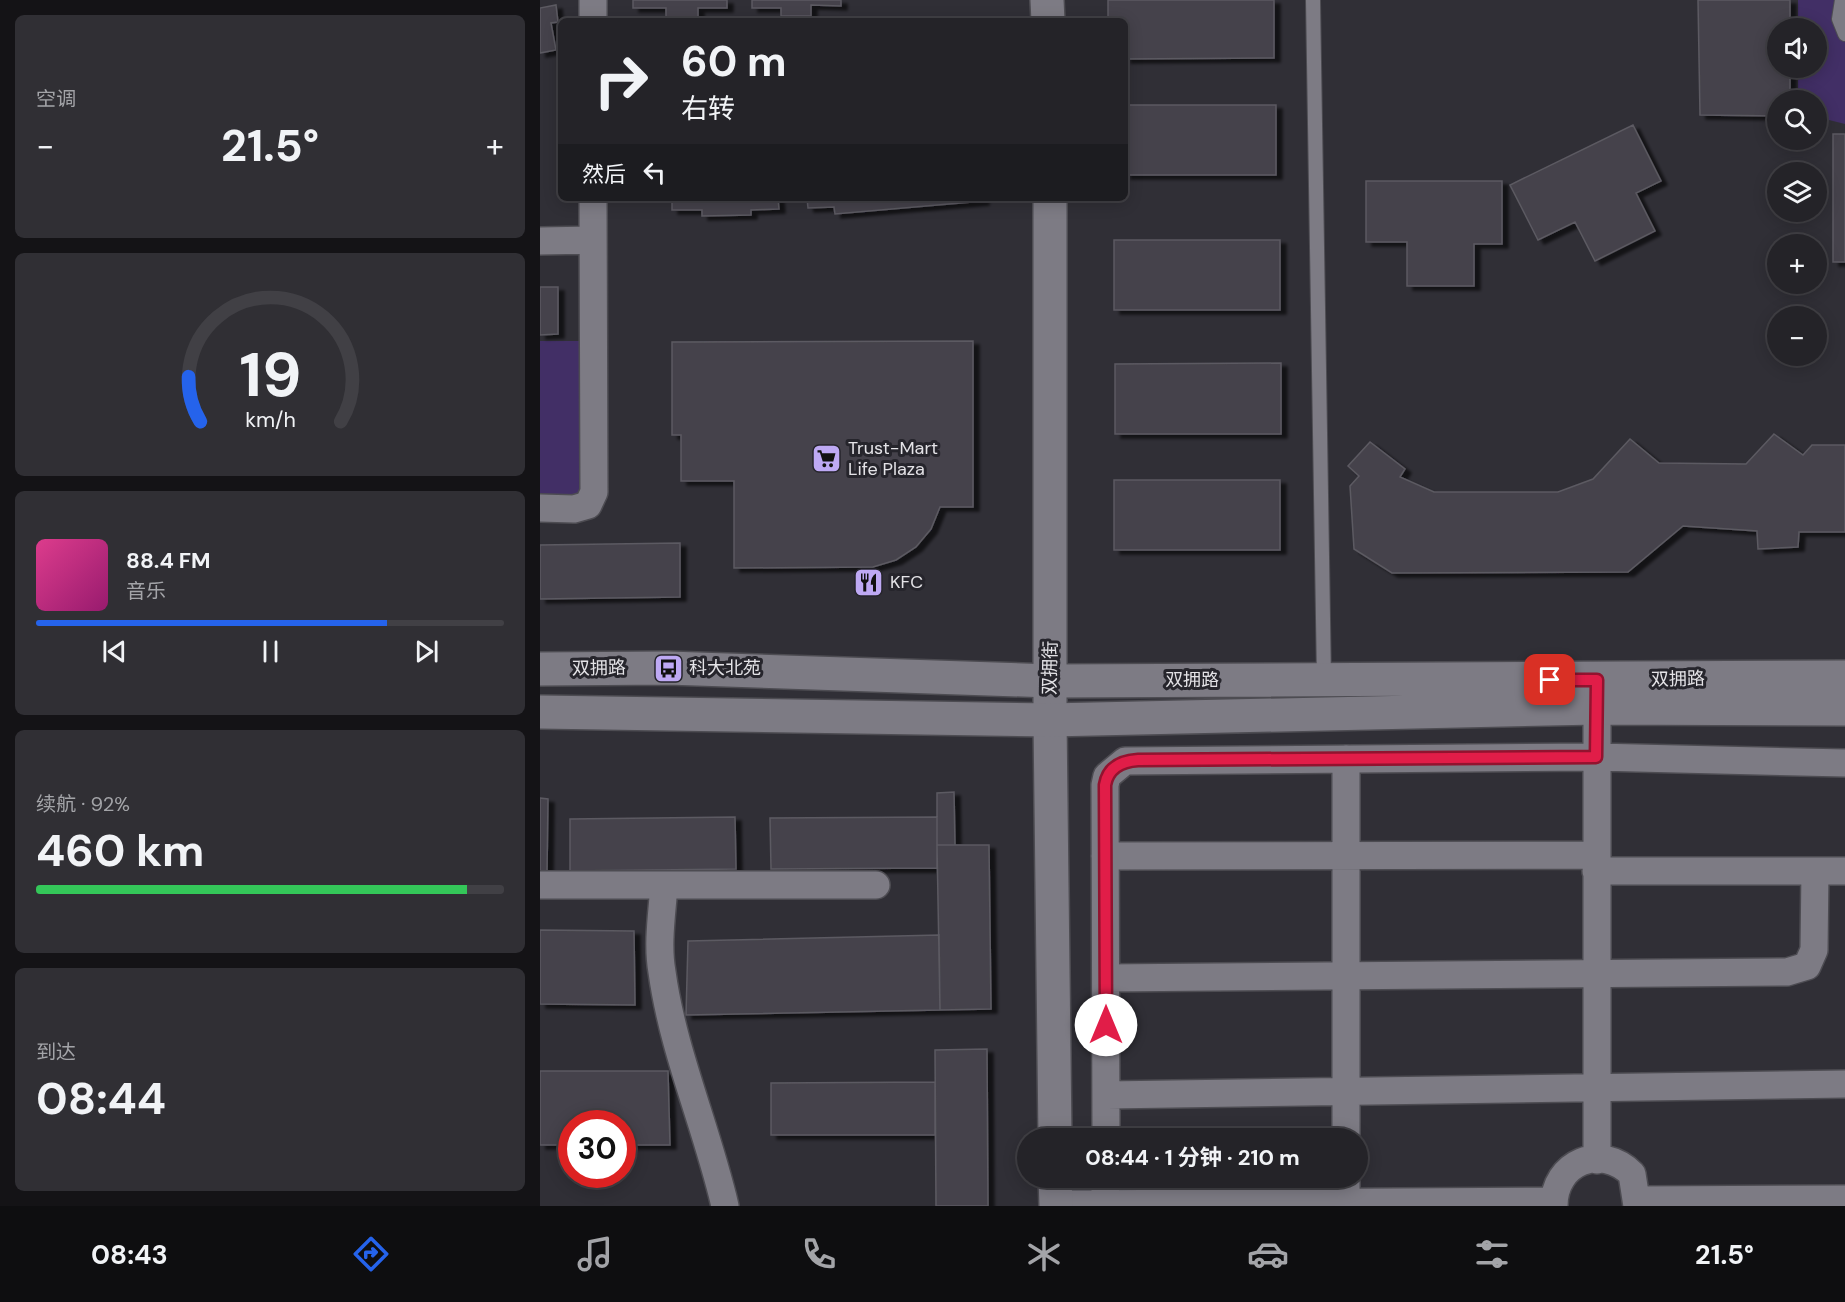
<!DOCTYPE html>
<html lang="zh">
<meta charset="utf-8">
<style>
:root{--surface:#242328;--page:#302f34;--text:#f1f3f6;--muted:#a3a4a8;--line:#414045;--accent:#2563eb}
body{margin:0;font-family:"DM Sans","Noto Sans SC",sans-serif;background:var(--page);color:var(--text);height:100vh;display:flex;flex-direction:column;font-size:22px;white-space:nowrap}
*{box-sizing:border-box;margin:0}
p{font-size:20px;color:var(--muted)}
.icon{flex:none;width:33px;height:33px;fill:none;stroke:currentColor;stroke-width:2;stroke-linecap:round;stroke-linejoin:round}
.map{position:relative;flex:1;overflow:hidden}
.panel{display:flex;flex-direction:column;gap:15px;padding:15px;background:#141316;width:540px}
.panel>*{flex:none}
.hud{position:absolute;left:18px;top:18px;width:570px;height:183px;border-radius:9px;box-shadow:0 3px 15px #0003,0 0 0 2px var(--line);background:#242328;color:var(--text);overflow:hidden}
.fabs{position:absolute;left:1227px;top:18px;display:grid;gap:12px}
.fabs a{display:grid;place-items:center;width:60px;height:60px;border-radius:50%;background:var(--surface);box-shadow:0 3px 15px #0003,0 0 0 2px var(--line);font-size:30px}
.speed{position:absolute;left:18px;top:1110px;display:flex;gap:12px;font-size:30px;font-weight:700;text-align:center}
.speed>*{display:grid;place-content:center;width:78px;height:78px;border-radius:50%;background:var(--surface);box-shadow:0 3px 15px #0003,0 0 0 2px var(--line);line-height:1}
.speed .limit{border:9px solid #d22;background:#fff;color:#111}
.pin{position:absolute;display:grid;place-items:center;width:51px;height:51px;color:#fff;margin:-26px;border-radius:12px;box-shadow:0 3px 9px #0006}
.me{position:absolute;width:66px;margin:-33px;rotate:0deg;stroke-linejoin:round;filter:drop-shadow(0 0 4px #0008)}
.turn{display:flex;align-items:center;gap:21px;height:126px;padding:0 24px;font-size:27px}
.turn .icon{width:78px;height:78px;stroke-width:2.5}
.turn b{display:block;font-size:42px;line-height:51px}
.then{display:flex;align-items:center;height:57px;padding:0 24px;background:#0003;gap:12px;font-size:22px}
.big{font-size:45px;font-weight:700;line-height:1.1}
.panel .tile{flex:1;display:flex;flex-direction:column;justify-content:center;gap:9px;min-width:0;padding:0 21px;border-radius:9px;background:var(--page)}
.panel .dial{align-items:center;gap:0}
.dial svg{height:156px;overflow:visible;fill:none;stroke:var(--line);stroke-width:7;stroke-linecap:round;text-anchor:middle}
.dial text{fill:var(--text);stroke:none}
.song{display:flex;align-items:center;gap:18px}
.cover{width:72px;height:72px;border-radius:9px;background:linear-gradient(135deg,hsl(330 70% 55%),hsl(320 70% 35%))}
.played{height:6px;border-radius:3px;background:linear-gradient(90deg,var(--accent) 75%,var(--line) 75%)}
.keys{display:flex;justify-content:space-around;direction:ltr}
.heat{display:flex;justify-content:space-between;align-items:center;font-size:33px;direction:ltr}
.charge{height:9px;border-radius:4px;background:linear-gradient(90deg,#34c759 92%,var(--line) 0)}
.trip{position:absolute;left:477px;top:1128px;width:351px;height:60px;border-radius:30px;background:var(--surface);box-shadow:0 3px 15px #0003,0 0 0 2px var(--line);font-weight:700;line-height:60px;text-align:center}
.tabs{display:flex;height:96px;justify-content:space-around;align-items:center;background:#0e0e10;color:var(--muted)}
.tabs .icon{width:42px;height:42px}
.tabs .on{color:var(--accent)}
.tabs b{font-size:27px;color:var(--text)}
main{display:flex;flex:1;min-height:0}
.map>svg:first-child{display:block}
.green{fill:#422f66}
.building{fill:#45434b;stroke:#5c5a62;stroke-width:1.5;filter:url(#shadow)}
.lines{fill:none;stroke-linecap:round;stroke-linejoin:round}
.service-casing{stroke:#4d4c52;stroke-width:16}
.minor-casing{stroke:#4d4c52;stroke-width:30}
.tertiary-casing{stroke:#4d4c52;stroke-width:36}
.secondary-casing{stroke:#4d4c52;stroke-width:36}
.service{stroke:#7d7b84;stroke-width:14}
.minor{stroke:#7d7b84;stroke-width:27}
.tertiary{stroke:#7d7b84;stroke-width:33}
.secondary{stroke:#7d7b84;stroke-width:33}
.route-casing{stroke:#92132f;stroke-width:15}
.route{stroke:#e11d48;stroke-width:10}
.labels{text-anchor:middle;stroke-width:6;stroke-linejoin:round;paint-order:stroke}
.poi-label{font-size:18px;fill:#e4e3e7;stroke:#26252c;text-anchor:start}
.street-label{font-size:18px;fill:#e4e3e7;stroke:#26252c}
</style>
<main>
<section class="panel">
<div class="tile"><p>空调</p>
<div class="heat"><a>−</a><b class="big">21.5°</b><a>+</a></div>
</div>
<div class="tile dial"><svg viewBox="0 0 100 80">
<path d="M14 69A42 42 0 1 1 86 69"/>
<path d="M14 69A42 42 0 0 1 8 46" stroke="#2563eb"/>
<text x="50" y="56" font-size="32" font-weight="700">19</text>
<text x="50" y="72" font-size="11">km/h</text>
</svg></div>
<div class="tile">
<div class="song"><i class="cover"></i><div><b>88.4 FM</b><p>音乐</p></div></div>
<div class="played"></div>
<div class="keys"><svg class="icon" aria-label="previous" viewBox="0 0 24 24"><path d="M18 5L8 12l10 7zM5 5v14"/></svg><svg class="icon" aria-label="pause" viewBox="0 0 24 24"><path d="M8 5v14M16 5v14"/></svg><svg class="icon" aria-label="next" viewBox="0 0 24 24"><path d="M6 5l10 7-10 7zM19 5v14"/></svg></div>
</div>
<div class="tile"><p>续航 · 92%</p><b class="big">460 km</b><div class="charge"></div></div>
<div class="tile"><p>到达</p><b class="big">08:44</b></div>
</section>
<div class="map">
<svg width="1305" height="1206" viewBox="0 0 1305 1206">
<defs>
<filter id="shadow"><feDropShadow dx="6" dy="4" stdDeviation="1.5" flood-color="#0009"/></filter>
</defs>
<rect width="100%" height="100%" fill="#302f36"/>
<path class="green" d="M1258,0H1305V124L1277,117L1276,100H1258V68H1276V28H1258Z
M0,341H53V508L0,507Z"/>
<path class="building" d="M93,0H187V8H158V19H126V8H93Z
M212,0H301V6L271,5V16H241V8H212Z
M568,0H734V58L585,59V21H568Z
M1158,0H1250V28H1238V68H1250V100H1238V116L1160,115Z
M16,5L18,22L11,23L16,50L0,53V8Z
M585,105H736V175H585Z
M1093,125L1121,181L1096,193L1115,231L1055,261L1035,222L998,240L970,185Z
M1293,134H1305V262H1293Z
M826,181H962V244H934V286H867V242H826Z
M132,198H238L239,209L211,210V215L162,216V210H132Z
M267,198H443V201L295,214L294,207L268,208Z
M574,240H740V310H574Z
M0,287H18V334L0,335Z
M433,341V507H400L391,529L376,547L356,560L333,567L194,568V481H141V435H132V342Z
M741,363V434H575V364Z
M1234,434L1263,455L1272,445H1305V532H1259L1258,547L1218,549L1217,531L1143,526L1088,572L852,573L814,549L810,486L819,476L808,466L830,442L865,469L860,477L894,492H1018L1053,479L1090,439L1119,463L1206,464Z
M574,480H740V550H574Z
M140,543V597L0,599V545Z
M414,792L415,845H397V793Z
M0,798L8,799L7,873L0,872Z
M195,817L196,869L30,871V819Z
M397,817V868L231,869L230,818Z
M397,845H449L451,1009L400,1010Z
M0,930L94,931L95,1005L0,1004Z
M399,935L400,1010L146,1015L148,941Z
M447,1049L448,1206H396L395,1050Z
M0,1071H128L130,1145H82V1124H32V1145H0Z
M395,1082V1135H231V1083Z"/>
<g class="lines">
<defs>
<path id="service" d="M773,0L784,680
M1302,0L1299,19L1305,34"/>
<path id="minor" d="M53,0V21
M0,241L53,240
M0,508L34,509L48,505L54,492L53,198
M806,759V1138
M565,856L1056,855
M1056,871H1305
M0,885H336
M124,885C122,914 117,944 122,972C133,1052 167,1128 185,1206
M566,978L1247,972L1267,966L1274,950L1275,871
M567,1095L1305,1084
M566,1138L565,785L567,776L585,761L1056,757L1305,763
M1057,1160V690
M806,1178V1206
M1097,1200L1305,1199
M516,1204L1014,1201
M565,1206V1178
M1014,1206C1014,1162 1061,1143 1092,1174L1097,1206"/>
<path id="tertiary" d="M507,0L508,21
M510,198V720L515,1138
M515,1178L516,1206"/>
<path id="secondary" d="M0,669L128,668L511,681L1305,677
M0,712L510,720L1056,708L1305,709"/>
</defs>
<use href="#service" class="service-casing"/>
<use href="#minor" class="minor-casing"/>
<use href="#tertiary" class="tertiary-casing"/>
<use href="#secondary" class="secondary-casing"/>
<use href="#service" class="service"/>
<use href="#minor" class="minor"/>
<use href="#tertiary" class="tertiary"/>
<use href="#secondary" class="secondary"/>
</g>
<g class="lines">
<defs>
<path id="route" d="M566,1025L565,785C568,767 582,761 598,760L1056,757L1057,680H1010"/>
</defs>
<use href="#route" class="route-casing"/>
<use href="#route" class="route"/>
</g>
<defs>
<symbol id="supermarket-square" viewBox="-11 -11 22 22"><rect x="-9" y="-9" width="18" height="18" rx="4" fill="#bea9f4" stroke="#26252c"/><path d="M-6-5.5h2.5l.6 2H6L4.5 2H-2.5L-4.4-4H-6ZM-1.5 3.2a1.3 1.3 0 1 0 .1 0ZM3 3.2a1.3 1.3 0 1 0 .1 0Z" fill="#111"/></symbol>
<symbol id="restaurant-square" viewBox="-11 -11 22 22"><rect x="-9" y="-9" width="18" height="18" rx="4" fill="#bea9f4" stroke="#26252c"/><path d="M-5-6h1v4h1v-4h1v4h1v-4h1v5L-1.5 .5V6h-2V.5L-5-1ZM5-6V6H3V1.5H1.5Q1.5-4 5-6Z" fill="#111"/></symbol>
<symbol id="bus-square" viewBox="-11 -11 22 22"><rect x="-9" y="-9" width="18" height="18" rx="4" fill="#bea9f4" stroke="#26252c"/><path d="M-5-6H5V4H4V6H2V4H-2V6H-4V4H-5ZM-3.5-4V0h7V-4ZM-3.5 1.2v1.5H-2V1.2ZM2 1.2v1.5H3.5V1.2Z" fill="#111"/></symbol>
</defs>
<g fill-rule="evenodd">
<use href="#supermarket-square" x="270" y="442" width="33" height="33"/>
<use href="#restaurant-square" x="312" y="566" width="33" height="33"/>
<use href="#bus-square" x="112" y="652" width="33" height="33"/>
</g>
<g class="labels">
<g class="poi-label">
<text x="308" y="454">Trust-Mart<tspan x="308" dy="21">Life Plaza</tspan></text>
<text x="350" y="588">KFC</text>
<text x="149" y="674">科大北苑</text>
</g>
<g class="street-label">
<text transform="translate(59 668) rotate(-1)" y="6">双拥路</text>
<text transform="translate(510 668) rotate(-89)" y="6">双拥街</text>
<text transform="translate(1138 679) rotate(-1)" y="6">双拥路</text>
<text x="652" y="686">双拥路</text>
</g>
</g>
</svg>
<div class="fabs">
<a><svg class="icon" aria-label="sound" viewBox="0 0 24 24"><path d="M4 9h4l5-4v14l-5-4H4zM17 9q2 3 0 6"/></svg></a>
<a><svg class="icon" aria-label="search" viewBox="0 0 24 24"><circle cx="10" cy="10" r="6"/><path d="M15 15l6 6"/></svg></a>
<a><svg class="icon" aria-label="layers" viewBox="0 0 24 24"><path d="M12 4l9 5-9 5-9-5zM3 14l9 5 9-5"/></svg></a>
<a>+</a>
<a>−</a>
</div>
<div class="speed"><div class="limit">30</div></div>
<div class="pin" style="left:1010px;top:680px;background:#d93025"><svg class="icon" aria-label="arrive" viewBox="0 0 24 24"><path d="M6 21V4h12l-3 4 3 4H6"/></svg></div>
<svg class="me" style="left:566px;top:1025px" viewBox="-20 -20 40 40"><circle r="19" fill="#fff"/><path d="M0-13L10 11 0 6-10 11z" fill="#e11d48"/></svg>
<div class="trip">08:44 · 1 分钟 · 210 m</div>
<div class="hud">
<div class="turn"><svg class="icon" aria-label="right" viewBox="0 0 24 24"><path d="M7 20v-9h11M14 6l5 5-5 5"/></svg><div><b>60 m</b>右转</div></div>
<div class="then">然后<svg class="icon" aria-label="left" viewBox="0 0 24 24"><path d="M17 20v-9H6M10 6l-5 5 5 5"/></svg></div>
</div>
</div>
</main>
<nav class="tabs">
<b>08:43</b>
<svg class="icon on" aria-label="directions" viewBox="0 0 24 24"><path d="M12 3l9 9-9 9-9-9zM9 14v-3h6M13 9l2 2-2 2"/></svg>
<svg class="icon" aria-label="music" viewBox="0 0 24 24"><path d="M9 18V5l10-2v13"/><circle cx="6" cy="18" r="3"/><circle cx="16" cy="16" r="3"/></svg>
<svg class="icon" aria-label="phone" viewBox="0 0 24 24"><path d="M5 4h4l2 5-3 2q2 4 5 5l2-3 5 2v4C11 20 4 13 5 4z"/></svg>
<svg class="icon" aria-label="climate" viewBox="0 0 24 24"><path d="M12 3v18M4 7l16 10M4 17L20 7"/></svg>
<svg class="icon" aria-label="car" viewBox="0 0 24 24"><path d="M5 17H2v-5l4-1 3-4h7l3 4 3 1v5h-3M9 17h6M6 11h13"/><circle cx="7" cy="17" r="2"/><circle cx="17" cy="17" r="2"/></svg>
<svg class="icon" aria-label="filters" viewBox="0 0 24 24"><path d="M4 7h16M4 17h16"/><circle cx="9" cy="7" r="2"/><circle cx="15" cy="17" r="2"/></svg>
<b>21.5°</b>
</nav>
